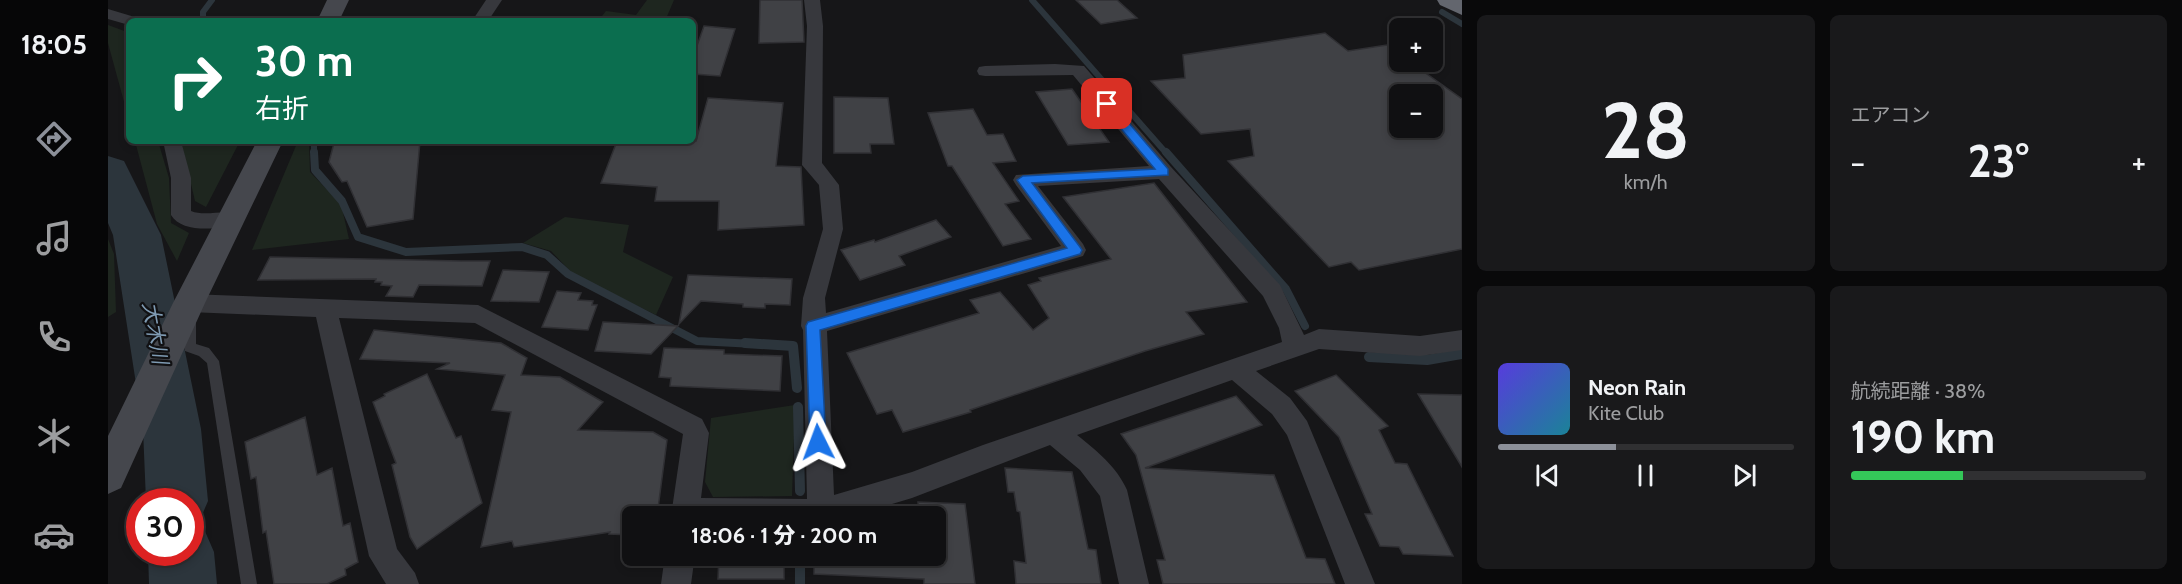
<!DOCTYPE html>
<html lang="ja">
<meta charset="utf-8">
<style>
:root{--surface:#101012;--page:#19191b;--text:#f1f3f6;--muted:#9c9d9f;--line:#303032;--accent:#8c9099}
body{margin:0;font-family:Cabin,"Noto Sans JP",sans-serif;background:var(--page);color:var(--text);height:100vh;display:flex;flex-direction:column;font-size:22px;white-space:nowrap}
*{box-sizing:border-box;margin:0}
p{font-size:20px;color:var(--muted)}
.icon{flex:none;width:33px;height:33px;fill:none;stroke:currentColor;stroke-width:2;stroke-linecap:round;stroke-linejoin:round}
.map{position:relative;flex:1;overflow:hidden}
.side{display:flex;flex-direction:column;gap:15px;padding:15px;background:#09090a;width:720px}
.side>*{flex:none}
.guide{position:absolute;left:18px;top:18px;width:570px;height:126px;border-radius:9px;box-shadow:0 3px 9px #0003,0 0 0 2px var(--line);background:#0b6e4f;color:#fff;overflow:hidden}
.fabs{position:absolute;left:1281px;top:18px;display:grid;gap:12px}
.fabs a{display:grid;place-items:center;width:54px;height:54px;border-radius:9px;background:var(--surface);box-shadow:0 3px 9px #0003,0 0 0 2px var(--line);font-size:30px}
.speed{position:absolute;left:18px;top:488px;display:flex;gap:12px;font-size:30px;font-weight:700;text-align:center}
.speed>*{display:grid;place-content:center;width:78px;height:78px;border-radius:50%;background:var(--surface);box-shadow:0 3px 9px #0003,0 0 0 2px var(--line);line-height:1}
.speed .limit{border:9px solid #d22;background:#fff;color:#111}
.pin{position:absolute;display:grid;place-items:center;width:51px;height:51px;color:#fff;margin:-26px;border-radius:12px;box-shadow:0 3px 9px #0006}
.me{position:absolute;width:66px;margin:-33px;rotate:357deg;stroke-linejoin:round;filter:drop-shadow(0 0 4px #0008)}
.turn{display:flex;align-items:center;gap:21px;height:126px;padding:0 30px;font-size:27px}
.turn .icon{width:78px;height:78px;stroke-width:2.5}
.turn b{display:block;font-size:42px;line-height:51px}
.big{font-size:45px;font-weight:800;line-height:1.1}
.side .widget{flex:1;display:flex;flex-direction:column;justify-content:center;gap:9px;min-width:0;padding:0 21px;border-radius:9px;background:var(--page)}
.side .dial{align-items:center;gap:0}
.dial b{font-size:78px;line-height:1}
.song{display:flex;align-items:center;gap:18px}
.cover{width:72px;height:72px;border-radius:9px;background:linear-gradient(135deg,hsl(250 70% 55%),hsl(190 70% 35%))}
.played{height:6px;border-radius:3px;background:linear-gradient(90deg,var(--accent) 40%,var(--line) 40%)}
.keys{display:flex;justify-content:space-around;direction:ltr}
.heat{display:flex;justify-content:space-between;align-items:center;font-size:33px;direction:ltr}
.charge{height:9px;border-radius:4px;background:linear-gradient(90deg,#34c759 38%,var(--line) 0)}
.side .tiles{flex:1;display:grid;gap:15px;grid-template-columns:repeat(2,1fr)}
.trip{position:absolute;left:514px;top:506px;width:324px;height:60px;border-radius:9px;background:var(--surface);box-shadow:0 3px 9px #0003,0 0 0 2px var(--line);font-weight:800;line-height:60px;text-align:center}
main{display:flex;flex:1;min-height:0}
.tab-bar{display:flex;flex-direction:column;width:108px;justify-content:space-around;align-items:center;background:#060607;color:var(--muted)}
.tab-bar .icon{width:42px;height:42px}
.tab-bar .active{color:var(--accent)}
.tab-bar b{font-size:27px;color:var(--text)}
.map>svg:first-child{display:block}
.green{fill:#1e261f}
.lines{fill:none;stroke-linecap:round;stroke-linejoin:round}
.stream-far2{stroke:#2c353c;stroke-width:6}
.stream-far1{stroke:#2c353c;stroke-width:8}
.stream{stroke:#2c353c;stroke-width:10}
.river{fill:#2c353c;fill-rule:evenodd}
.building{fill:#404145;stroke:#303034;stroke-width:1.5;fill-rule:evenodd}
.lane{fill:#37383d;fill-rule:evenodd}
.street{fill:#37383d;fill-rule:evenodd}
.secondary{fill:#45474d;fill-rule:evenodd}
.highway{fill:#63666e;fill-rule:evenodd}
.route{fill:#1a73e8;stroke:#114b97;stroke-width:1.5}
.labels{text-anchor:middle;stroke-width:4.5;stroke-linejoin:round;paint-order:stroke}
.water-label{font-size:21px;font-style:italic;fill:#7f9bb3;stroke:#111113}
</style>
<main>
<nav class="tab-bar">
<b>18:05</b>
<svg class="icon active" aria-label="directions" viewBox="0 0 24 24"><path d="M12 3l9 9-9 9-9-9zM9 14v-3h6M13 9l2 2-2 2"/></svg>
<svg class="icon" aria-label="music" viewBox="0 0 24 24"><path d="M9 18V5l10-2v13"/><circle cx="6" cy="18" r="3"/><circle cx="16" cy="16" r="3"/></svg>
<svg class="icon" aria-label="phone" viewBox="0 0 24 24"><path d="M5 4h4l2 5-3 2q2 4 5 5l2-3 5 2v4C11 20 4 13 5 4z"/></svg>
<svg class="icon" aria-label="climate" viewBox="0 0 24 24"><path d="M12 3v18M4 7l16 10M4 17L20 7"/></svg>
<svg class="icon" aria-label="car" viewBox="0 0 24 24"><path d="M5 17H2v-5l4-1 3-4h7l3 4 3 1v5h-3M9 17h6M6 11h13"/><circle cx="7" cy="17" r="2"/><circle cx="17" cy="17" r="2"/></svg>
</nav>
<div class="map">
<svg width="1354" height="584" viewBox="0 0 1354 584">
<rect width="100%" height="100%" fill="#161618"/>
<path class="green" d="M539,0H566L557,21H490L498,11L528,15Z
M0,25L19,32L21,39V120L0,43Z
M27,141H50L61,178L63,223L81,233L69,261L49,224Z
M73,141H132L98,207L87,201Z
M190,141H201L202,172L233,204L241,239L144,250Z
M457,217L521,225L515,252L565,277L548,315L465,274L443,251L415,243Z
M0,239L6,254L8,312L0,317Z
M687,405L684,496L605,497L597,482L603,418Z"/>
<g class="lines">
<path class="stream-far2" d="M924,0L1059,154
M1334,12L1354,24
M95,21V12L104,0
M206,141V154"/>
<path class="stream-far1" d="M206,152L207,170L234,201L250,237L298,252L414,247L439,255L460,274L589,341L666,345
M1058,152L1178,289L1197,326"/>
<path class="stream" d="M637,343L685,346L689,388
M1261,357L1319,360L1354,354
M690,407L692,491
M692,555V584"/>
<path class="river" d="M0,156L16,161L53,235L93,429L100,501L91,522L85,524L96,529L106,552L109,584H41L40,552H82V501H38L35,429L5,235L0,223Z"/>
</g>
<path class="building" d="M652,0H694L696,42L651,43Z
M968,0H1009L1029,18L993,24Z
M596,26L627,29L612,76L585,74V57Z
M1217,33L1240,51L1279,45L1292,54V62H1302L1354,99V249L1251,270L1243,262L1221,267L1120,161L1146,156L1142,129L1093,134L1043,81L1077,78L1075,55ZM1292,94H1324V128H1292Z
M964,89L1001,142L960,145L928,92Z
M726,97L780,98L786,144H762L763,153H726Z
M600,98L675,103L668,166L693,167L696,225L610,230L611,201H547L549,187L493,183L509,141H588Z
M865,109L879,135L895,134L908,161L885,163L911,201L897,204L923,239L895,246L844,166H840L820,113Z
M242,141H312L305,219L259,227L239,181L234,182L221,162L226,143Z
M1046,183L1139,302L1078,312L1096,334L1037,351L862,410L863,412L795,432L784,410L769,414L739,353L871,313L862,300L892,292L925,330L941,318L920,285L933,281L931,278L1003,259L955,197Z
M828,220L843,237L791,256L797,265L752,280L733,250L766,240L767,242Z
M162,257L354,261H382L374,286L311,285L305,297L278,296L284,286L273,285L274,282H267L268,279L150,280Z
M395,270L441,272L431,302L383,301Z
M580,275L684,279L682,305L657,304V308L635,307V304L593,301L571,324Z
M449,291L473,293L470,300L485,301L484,305H489L480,330L434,327Z
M495,322L570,326L543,354L487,351Z
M266,330L393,343L419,358L413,375L452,377L495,402L470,430L545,432L559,440L549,516H525V535L501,534L502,532L406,547L404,541L373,547L403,412L384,410L397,375L329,369L342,363L252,359Z
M556,348L616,350V354L674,356L672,391L562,386L563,378L551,377Z
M319,374L348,438L353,436L374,503L309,549L302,537L284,465L288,463L265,402L277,396L276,394Z
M1228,375L1280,426L1271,430L1287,463L1299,464L1345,556L1295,554L1291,547L1272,546L1257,514H1264L1231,437L1187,391Z
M1310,394L1354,395V467Z
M1128,396L1154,425L1037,468L1166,475L1198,558L1217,559L1227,584H1055L1049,560H1057L1028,455L1013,434Z
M197,417L209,475L224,468L235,526L242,523L250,562L237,569L238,575L219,584H166L158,531L155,533L148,477L143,479L137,442Z
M897,468L964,472L980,549L988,550L993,584H908L906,561L918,563L912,512L909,511L906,492H900Z
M810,502L857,504L867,584H816V579L706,574V555H828V516H811Z
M611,555H676V579H610Z"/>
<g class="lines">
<path class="lane" d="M82,315L86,317L88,320V344L101,348L111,361L149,584H133L99,363L91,356L77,351L76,347V320L78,317Z"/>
<path class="street" d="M378,0H394L380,21H364Z
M696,0H712L715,26L714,163L731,185L735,229L717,298L718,313L953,246L908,185L905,180L908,175L1041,166L965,75L877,76L871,75L869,71L871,67L877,66L947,64L976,66L1063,167L1172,285L1196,335L1211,329L1312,336L1354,330V350L1312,356L1211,349L1148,371L1182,398L1199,421L1267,584H1237L1179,435L1164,414L1124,380L969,435C988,450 1009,467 1019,490L1041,584H1011L992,496L972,470L942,445L804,498L744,516H563L575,434L367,323L231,318L289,549L307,573L311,584H278L261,556L208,317L81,312L73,309L70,303L73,297L81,294L370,305L594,419L601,433L593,498L699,499L695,330L693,326L695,298L715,229L711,185L694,165L699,26ZM1051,179L1155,296L1171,328L1174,342L875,445L804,472L726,495L719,331L975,256L978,250L975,244L930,186Z
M0,9L30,18L32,21H21V25L0,19Z
M55,141H73L83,178V211C98,217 115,209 130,214L133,219L130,224C112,229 74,234 63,215V178Z
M557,555H587L583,584H553Z"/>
<path class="secondary" d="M219,0H241L231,21H209Z
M149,141H175L97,303L13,488L0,494V436L65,303Z"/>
<path class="highway" d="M1329,0H1354V15L1332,5Z"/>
</g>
<path class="route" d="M999,101L1003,102L1060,169V175L924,183L972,247L974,250L972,254L712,330L718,442L716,448L710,450L705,448L702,442L698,326L700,322L959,248L909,180L915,176L1047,169L995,107L993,104Z"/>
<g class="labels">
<g class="water-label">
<text transform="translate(47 333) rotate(80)" y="7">大木川</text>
</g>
</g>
</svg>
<div class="fabs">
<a>+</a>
<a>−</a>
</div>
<div class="speed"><div class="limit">30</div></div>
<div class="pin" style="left:999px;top:104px;background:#d93025"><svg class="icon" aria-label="arrive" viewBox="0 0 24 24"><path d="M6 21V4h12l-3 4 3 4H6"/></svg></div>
<svg class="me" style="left:710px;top:442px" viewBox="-20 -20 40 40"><path d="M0-17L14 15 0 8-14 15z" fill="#1a73e8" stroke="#fff" stroke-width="4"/></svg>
<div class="trip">18:06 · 1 分 · 200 m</div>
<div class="guide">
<div class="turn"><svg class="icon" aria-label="right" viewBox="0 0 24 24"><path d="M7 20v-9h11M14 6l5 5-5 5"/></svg><div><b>30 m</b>右折</div></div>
</div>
</div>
<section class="side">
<div class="tiles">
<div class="widget dial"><b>28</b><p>km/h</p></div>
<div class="widget"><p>エアコン</p>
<div class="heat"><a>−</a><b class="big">23°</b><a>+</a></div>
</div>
<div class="widget">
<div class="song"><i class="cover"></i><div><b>Neon Rain</b><p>Kite Club</p></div></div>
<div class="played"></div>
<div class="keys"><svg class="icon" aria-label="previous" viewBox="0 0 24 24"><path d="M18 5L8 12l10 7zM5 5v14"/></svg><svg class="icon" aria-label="pause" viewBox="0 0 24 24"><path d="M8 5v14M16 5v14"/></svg><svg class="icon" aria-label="next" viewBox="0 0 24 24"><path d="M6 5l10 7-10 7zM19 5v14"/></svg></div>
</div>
<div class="widget"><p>航続距離 · 38%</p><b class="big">190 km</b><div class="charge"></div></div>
</div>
</section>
</main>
